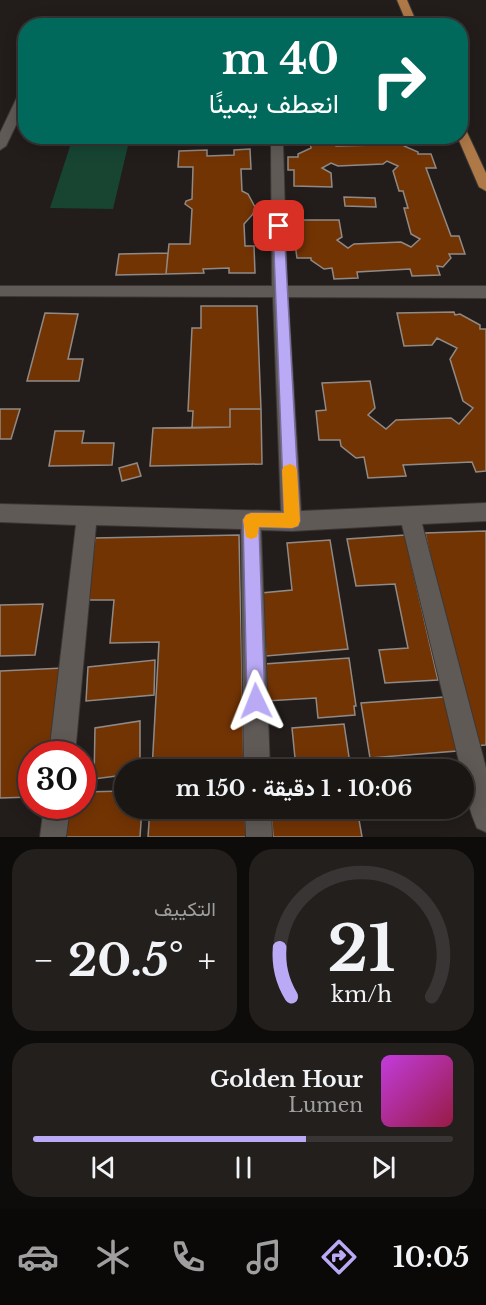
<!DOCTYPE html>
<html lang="ar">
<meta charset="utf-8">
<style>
:root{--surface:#1a1614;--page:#231f1d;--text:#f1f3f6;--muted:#9f9fa0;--line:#383534;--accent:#baaaf6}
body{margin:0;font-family:"Libre Baskerville",Vazirmatn,serif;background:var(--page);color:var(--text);direction:rtl;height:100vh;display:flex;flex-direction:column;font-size:22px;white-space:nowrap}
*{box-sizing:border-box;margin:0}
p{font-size:20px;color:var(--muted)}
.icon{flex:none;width:33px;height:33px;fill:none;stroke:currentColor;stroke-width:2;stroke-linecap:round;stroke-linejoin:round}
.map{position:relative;height:837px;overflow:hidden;direction:ltr}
.drawer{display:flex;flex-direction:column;gap:12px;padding:12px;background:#0e0c0b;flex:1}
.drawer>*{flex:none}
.banner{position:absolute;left:18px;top:18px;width:450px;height:126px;border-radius:24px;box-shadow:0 3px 15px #0003,0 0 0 2px var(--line);direction:rtl;background:#00695c;color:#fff;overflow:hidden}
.speed{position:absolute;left:18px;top:741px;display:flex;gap:12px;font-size:30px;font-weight:700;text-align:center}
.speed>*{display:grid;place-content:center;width:78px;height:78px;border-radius:50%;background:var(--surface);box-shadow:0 3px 15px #0003,0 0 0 2px var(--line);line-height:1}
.speed .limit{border:9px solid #d22;background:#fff;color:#111}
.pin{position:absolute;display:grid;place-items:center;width:51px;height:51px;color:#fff;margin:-26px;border-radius:12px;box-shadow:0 3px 9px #0006}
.me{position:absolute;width:66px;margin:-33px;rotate:358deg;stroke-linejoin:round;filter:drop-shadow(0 0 4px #0008)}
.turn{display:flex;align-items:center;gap:21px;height:126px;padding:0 30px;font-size:27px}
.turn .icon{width:78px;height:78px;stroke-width:2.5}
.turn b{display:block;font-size:42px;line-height:51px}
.big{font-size:45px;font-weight:700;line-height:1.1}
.drawer .tile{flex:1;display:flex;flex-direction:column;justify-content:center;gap:9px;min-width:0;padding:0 21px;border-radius:24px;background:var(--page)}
.drawer .dial{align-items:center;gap:0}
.dial svg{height:156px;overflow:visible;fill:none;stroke:var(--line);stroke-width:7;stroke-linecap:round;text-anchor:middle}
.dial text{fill:var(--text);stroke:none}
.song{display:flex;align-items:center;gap:18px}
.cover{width:72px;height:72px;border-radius:9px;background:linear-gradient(135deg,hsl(290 70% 55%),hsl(340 70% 35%))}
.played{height:6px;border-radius:3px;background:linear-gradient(90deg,var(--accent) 65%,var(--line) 65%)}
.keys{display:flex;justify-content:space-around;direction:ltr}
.heat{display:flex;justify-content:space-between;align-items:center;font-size:33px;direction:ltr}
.drawer .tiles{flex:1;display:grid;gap:12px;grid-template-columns:1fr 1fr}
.tile:last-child{grid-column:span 2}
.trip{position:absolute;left:114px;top:759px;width:360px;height:60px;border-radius:30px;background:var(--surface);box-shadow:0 3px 15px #0003,0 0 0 2px var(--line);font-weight:700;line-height:60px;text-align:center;direction:rtl}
.menu{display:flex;height:96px;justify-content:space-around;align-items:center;background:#0a0908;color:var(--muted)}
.menu .icon{width:42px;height:42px}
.menu .active{color:var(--accent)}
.menu b{font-size:27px;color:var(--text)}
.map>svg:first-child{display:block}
.green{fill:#174532}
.building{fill:#733404;stroke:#908a86;stroke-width:1.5}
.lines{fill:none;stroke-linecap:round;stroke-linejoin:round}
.minor-casing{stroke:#3b3836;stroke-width:2}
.major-casing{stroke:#3b3836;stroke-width:2}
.minor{fill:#605a57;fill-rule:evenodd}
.major{fill:#ae7847;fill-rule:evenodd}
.route{fill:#baaaf6;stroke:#796ea0;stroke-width:1.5}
.slow{fill:#f59e0b}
</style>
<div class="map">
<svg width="486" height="837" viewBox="0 0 486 837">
<rect width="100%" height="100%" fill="#221d1b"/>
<path class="green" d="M73,137H130L113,209L50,208Z"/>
<path class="building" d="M229,136H250V142H229Z
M402,141L404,146L418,152V154H431L436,168H426L451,236H459L465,254H449L451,258L443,267L437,266L440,275L412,276L410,269L357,272L358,278L334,279L332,268L324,269L311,260V258H297L294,237H301L299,220H339L342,237L337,240L348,248L354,244L401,242L411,247L420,239L411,234L404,208H408L403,191H399L393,171L398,166L387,161L383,164L338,166L331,163L322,168L331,173L332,187L294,186V170H288V157H298V154L311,148L310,143L335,142L336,146L376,145L375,142Z
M250,149L251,169H241L242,191L248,194L255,207L253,214L244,224L245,246H254L255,273H229V268L203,269L204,273L166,274L169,244H190L192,209L185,204L186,201L192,199L193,167H178L179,151L207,150V156L234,155V150Z
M344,197L375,198L376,207L345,206Z
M168,253L166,274L116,275L119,254Z
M201,306H257L261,409H230V427L192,428L193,411H188L192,328H201Z
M454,312L455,315L460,314L480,325V329H486V471L476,472L472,462L403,465L406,476L368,478L364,457L356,458L341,446L340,440H319L316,411L326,410L322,383L370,381L375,408L368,415L386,429L396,420L451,418L459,424L473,408L463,401L450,359L457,348L437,338L432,345L404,346L397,313Z
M45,313L78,314L68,359H83L79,381H27Z
M0,409H20L11,439H0Z
M230,409H261L262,464L150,466L153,428L230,427Z
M55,431H84L82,443H114L112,465L49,466Z
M137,463L141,476L122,481L119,468Z
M486,531V745L472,746L425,533Z
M239,535L244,770H152L159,642L110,643L114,600H87L95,538Z
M405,535L438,680L385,683L379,650L408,648L395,584L356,586L347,539Z
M330,540L348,649L266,656L261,593L292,590L287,543Z
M43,604L35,655L0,656V605Z
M349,658L356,706H354L355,715L318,718L316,698L266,701L264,664Z
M155,660L154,695L86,701L88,667Z
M63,668L52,754H32V797L0,798V671Z
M444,697L457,751L370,758L361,703Z
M140,721V770H124V775L94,779L95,728Z
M344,724L351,770H268L267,760L295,758L292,728Z
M124,791V808H142L140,837H62L66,806H82V792Z
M150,808H245L246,837H148Z
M271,808H357L362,837H273Z
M400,808H451L452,813L401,814Z"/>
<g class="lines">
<defs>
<path id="minor" d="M26,88V104L6,146L0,150V133L20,91Z
M277,136H440L434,140L283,143L287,286H486V298L288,297L301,511L486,503V521L422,524L486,768V832L477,828C469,810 464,789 464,770H461L402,525L292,531L261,530L270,770H244L241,529L96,525L75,754H49L76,525L0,522V504L281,511L273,297L0,296V286H272L271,140Z
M44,806H70L66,837H40Z
M245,808H271L272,837H246Z"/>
<path id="major" d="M397,0H407L418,26H408Z
M460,127L466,130L486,173V191L479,187L457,136H460Z"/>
</defs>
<use href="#minor" class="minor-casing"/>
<use href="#major" class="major-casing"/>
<use href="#minor" class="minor"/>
<use href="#major" class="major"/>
</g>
<path class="route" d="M279,223L284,226L300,521L298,526L292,528L259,527L265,701L262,708L256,711L249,708L247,701L243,520L246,515L251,513H284L273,226Z"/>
<path class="slow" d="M290,464L295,466L297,470L300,521L298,526L292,528L259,527L257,537L251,539L246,537L243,520L246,515L251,513H284L282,470L284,466Z"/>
</svg>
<div class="speed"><div class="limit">30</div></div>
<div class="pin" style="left:279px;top:226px;background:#d93025"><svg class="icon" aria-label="arrive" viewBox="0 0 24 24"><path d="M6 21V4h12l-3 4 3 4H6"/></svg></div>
<svg class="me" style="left:256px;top:701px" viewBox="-20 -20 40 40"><path d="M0-17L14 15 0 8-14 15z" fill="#baaaf6" stroke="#fff" stroke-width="4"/></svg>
<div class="trip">10:06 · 1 دقيقة · 150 m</div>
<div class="banner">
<div class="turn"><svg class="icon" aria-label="right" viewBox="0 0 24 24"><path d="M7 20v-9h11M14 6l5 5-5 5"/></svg><div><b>40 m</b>انعطف يمينًا</div></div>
</div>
</div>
<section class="drawer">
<div class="tiles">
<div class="tile dial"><svg viewBox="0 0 100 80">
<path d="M14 69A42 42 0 1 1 86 69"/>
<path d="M14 69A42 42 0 0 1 8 44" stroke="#baaaf6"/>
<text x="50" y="56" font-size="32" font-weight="700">21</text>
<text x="50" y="72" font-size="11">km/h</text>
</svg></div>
<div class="tile"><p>التكييف</p>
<div class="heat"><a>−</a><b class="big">20.5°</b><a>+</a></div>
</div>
<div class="tile">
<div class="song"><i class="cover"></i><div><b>Golden Hour</b><p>Lumen</p></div></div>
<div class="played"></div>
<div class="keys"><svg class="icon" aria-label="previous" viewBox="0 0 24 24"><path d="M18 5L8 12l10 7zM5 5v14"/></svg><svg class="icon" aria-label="pause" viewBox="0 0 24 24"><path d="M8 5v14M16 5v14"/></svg><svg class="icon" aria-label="next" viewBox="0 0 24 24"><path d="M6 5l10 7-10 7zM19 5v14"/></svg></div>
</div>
</div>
</section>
<nav class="menu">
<b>10:05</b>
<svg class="icon active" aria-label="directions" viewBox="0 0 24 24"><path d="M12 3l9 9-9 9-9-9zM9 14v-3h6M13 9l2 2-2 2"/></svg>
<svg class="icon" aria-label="music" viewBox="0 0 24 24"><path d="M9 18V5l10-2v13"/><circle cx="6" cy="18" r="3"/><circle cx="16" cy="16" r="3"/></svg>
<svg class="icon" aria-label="phone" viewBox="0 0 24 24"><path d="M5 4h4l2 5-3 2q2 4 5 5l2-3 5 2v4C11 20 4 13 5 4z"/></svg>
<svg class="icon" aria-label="climate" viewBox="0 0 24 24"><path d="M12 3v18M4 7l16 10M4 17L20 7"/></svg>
<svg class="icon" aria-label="car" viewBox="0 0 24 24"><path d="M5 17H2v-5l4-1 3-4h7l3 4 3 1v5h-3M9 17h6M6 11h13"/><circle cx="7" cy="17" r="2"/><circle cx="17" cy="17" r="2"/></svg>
</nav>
